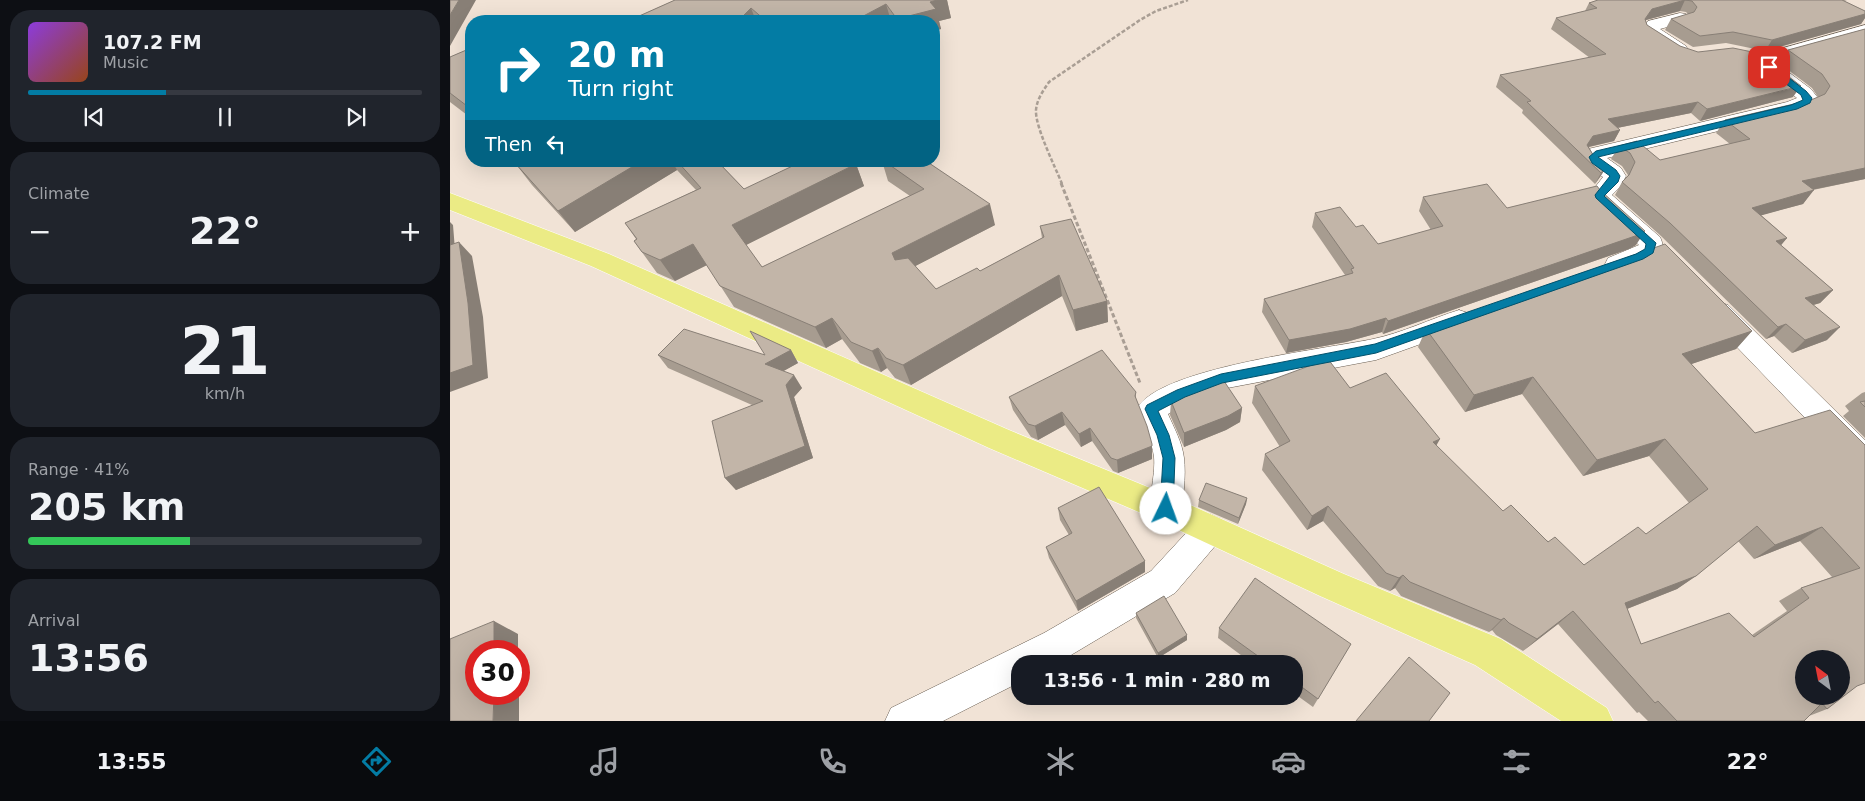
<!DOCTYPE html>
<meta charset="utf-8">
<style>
:root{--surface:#171b24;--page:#20242c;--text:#f1f3f6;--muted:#9ea1a6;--line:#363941;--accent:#037ca4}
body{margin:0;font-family:"DejaVu Sans",sans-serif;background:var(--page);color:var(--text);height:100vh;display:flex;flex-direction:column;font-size:19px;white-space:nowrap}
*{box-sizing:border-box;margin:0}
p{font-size:16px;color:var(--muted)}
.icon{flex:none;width:28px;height:28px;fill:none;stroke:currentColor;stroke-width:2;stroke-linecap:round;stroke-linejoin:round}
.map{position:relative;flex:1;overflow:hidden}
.side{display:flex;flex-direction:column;gap:10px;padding:10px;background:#0d0f14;width:450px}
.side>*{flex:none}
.guide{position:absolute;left:15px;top:15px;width:475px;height:152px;border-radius:20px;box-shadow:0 5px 20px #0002;background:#037ca4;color:#fff;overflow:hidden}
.needle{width:32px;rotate:328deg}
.buttons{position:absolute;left:1345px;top:650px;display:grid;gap:10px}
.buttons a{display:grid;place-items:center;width:55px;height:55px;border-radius:50%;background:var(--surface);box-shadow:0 5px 20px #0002;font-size:25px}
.speed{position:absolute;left:15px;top:640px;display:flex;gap:10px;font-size:25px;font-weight:700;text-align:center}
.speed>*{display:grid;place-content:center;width:65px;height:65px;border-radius:50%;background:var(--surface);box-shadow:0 5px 20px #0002;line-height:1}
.speed .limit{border:8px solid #d22;background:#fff;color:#111}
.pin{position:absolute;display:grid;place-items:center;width:42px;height:42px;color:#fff;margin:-21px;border-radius:10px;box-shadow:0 2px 8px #0006}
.me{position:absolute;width:55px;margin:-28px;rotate:3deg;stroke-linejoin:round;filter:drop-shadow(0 0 4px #0008)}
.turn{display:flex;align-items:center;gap:18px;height:105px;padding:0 20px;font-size:22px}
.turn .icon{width:65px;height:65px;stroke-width:2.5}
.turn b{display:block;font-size:35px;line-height:42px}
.then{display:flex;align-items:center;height:48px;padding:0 20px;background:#0003;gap:10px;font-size:19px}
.big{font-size:38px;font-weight:600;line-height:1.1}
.side .widget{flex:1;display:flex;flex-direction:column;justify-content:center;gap:8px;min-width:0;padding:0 18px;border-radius:20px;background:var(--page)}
.side .dial{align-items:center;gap:0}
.dial b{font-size:65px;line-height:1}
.song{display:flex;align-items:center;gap:15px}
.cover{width:60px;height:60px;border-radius:8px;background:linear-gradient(135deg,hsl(270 70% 55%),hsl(20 70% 35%))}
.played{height:5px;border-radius:2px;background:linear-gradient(90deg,var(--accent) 35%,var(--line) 35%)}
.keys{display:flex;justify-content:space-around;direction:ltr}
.heat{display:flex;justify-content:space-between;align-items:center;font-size:28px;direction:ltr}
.charge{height:8px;border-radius:4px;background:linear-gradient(90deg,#34c759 41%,var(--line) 0)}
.trip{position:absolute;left:561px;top:655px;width:292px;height:50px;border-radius:20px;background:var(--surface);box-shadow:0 5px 20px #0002;font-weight:600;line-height:50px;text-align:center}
.dock{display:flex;height:80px;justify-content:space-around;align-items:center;background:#090b0e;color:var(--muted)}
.dock .icon{width:35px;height:35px}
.dock .on{color:var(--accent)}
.dock b{font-size:22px;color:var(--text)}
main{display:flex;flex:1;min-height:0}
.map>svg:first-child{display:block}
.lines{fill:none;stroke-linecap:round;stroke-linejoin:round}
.minor-casing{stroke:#685d51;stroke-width:1}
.primary-casing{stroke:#fff;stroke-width:1}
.path-far1{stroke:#a99e94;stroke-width:2.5;stroke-dasharray:4 2;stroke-linecap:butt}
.path{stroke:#a99e94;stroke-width:3;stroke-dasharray:4.5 2.5;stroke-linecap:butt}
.minor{fill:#fff;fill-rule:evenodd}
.primary{fill:#ebeb85;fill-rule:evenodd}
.wall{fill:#a79c90;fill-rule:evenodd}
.shaded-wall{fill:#887f76}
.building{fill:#c2b5a8;stroke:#887f76;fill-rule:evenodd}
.route{fill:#037ca4;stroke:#02516b}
</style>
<main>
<section class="side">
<div class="widget">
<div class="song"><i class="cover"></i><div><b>107.2 FM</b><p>Music</p></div></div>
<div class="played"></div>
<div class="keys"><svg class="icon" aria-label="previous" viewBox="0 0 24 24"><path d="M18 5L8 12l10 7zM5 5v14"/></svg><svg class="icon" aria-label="pause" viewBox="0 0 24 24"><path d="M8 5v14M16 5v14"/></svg><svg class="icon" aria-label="next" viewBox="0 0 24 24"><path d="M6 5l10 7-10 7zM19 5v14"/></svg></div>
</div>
<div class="widget"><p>Climate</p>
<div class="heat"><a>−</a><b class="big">22°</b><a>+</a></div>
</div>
<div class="widget dial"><b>21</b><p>km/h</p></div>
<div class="widget"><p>Range · 41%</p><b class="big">205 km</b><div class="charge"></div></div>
<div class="widget"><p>Arrival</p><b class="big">13:56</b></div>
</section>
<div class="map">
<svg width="1415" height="721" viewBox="0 0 1415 721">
<rect width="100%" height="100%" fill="#f1e3d6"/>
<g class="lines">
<defs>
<path id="minor" d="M1230,13L1236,14L1239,18L1236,22L1210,29L1236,46L1238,50L1236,54C1220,58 1206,43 1193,35L1191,31L1198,21Z
M1415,25V37L1325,62L1361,89L1368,98L1364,105L1351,111L1157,158L1171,168L1176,176L1170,187L1162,195L1210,237C1214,245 1213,250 1209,257L1167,273L1158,270L1155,264L1158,258L1189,245L1143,203L1139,195L1153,177L1140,168L1133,157L1138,149L1337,102L1347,98L1312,71L1305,62L1308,55Z
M1269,302L1278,305L1415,440V473L1404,469L1260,319L1256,312L1260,305Z
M1009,310L1018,313L1022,320L1018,327L926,360L772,389L751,396L718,414C724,428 732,442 734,458C736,474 734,505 727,519L716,523L705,519C696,499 706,478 704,457C702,440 693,424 687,409C707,368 876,349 923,339C952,333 980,319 1009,310Z
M760,514L771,519L776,529L771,539L725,593L606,664H570V682L493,721H435L441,708L594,633L701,571L749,519Z"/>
<path id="primary" d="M0,193L159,254L559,430L727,499L894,574L1051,639L1157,708L1163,721H1111L1025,665L870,596L705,519L539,448L141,266L0,210Z"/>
</defs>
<use href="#minor" class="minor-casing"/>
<use href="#primary" class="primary-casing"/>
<path class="path-far1" d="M612,184C605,166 585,127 586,110C587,99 593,91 599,82L690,20L706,11L738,0"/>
<path class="path" d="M611,183L690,383"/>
<use href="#minor" class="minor"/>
<use href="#primary" class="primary"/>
</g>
<path class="wall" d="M225,0H497L501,18L489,21L491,29L484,31V21H178Z
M1148,0H1397L1394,1L1415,11V18L1411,24L1315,51L1276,43L1243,47L1215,30L1221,19L1238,14L1236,12L1230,11L1196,20V21L1197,25L1230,46L1343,97L1250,121L1241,113L1167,128L1170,130L1164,141L1139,147L1145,158L1157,166L1150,177L1145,184L1072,113L1073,110L1046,87L1050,75L1140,58L1101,29L1106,18L1135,11L1139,3Z
M1415,29V179L1363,190L1353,204L1311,215L1337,238L1331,245L1383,290L1370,303L1363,305L1377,340L1342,353L1324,336L1316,339L1211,236L1165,195L1172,182L1176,178L1178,175L1172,166L1161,159L1169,146L1210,160L1280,144L1266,133L1275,120L1361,100L1368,97L1362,88L1329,63L1338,50Z
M21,48V118L0,102V57Z
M68,161H267L294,189L406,164L414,186L296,245L312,267L460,196L438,181L432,161H476L545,225L465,266L486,289L530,271L592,238L590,226L657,301L658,322L626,331L612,296L461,385L445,378L437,368L431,372L410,363L392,339L376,348L284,307L257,265L225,281L207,273L184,241L186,239L175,223L246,190L227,170L125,232L82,185L65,163Z
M1150,190L1186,245L1179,249L933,334L932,332L896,342L836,353L812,312L814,299L895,275L862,227L865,213L906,227L928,244L981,230L969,211L973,197L1057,208Z
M976,329L1302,331L1286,349L1241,364L1305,433L1415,445L1405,687L1377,709L1359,716L1354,721H1198L1189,712L1187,713L1108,624L1073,651L1046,635L1042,630L1039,632L951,596L945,588L940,591L928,586L873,521L857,530L812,470L815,454L830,447L802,403L805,386L900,388L986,446L1053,511L1134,565L1196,534L1239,503L1199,456L1133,476L1072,394L1015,412L968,347ZM1288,541L1304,559L1350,541L1382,577L1351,588L1329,601L1337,611L1302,635L1191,644L1177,609L1227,589L1246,576Z
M341,350L348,363L333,371L352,388L344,397L363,458L286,490L275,478L302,405L218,368L208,355H315Z
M686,392V399L702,459L668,473L663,471L642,441L631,447L615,425L588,440L581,437L563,410L559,397Z
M1415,392V438L1393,416L1399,411L1395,406L1412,393Z
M721,401L792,408L790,422L776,430L734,447L720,415Z
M797,498L796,504L788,524L748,507L749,500Z
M608,508L695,561V572L628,611L599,558L596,547L619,535L610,520Z
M686,613L737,640L708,658L686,618Z
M769,628L901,644L863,707L845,694V664H803L768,638Z"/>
<path class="shaded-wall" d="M9,0H26L0,46V15Z
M487,0H497L501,18L489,21L491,29L484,31V21H447V19L480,2Z
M1235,0L1230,11L1196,20L1189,30L1195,19L1202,9Z
M436,4L441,21H404Z
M301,8L306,21H288Z
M1415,14V18L1411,24L1315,51L1322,40Z
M1351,86L1343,97L1250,121L1257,109Z
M1248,102L1241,113L1152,131L1158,119Z
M1170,130L1164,141L1138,147L1131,156L1137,145L1143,136Z
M192,161H222L227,170L125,232L108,211Z
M406,164L414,186L294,246L282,225Z
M1157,166L1150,177L1145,184L1151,173Z
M1415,168V179L1341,194L1352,181Z
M1364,190L1353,204L1291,221L1302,208Z
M540,204L545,225L450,274L442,253Z
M0,222L3,225L6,262L0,256Z
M1195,231L1186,245L1179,249L933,334L938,321Z
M1337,238L1326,251V241Z
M9,242L22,256L33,317L38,378L0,392V373Z
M243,244L257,265L225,281L210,260Z
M609,275L612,296L461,385L453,365Z
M1383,290L1370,303L1343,311L1355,298Z
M657,301L658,322L626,331L623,310Z
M382,318L392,339L376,348L365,327Z
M936,318L932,332L896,342L836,353L839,340Z
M1336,324L1324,336L1316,339L1328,327Z
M1390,327L1377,340L1342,353L1355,340Z
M1302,331L1286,349L1218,372L1232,354Z
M428,348L437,368L431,372L422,351Z
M341,350L348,363L323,377L315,364Z
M344,375L352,388L344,397L363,458L286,490L275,478L336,385Z
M1083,377L1072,394L1015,412L1024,395Z
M792,408L790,422L776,430L734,447V433Z
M612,412L615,425L588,440L585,426Z
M640,428L642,441L631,447L629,434Z
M990,439L981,455L983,442Z
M1215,439L1199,456L1133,476L1147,460Z
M702,446V459L668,473L667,460Z
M797,498L796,504L788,524L789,518Z
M878,506L873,521L857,530L862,516Z
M1372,527L1350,541L1304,559L1325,545Z
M695,561V572L628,611L626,601Z
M953,575L945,588L940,591L949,578Z
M1246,576L1227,589L1159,616L1175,603Z
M1123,611L1108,624L1073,651L1087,639Z
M1054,618L1042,630L1039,632L1051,620Z
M44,621L68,634V651H44Z
M737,635V640L708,658V653Z
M44,694H69V721H43Z"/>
<path class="building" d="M0,0H9L0,15Z
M225,0H487L480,2L486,9L447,19L436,4L404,21H316L301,8L288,21H178Z
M1148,0H1392L1415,11V14L1322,40L1283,32L1250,36L1221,19L1244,12L1247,7L1242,1L1235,0L1202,9L1195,19L1197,25L1230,46L1248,52L1283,48L1312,54L1318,61L1351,86L1257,109L1248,102L1158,119L1170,130L1143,136L1137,145L1145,158L1157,166L1151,173L1077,102L1081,101L1050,75L1156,54L1106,18L1147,8L1139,3Z
M1415,29V168L1352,181L1364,190L1302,208L1337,238L1326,241L1383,290L1355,298L1390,327L1355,340L1336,324L1328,327L1220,223L1172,182L1179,175L1185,162L1180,153L1169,146L1187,141L1210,160L1300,139L1275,120L1361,100L1375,94L1380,86L1372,74L1338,50Z
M21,48V109L0,93V57Z
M68,161H192L108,211L65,163Z
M227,161H267L294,189L353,161H403L406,164L282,225L312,267L474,189L434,161H476L540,204L442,253L445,260L458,258L486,289L527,268L530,271L594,237L590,226L621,219L657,301L623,310L609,275L453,365L436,358L428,348L422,351L401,342L382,318L365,327L270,286L243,244L210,260L192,252L184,241L187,239L175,223L251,188Z
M1037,184L1057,208L1147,186L1150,190L1195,231L1188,235L938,321L936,318L900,329L839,340L814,299L903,273L901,269L904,268L865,213L890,207L906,227L913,225L928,244L993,226L973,197Z
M9,242L18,303L23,365L0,373V245Z
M1215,244L1302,331L1232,354L1305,433L1380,410L1415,445V683L1407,686L1377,709L1372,703L1354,721H1227L1208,701L1205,703L1123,611L1087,639L1059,623L1054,618L1051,620L960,582L953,575L949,578L936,573L878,506L862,516L815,454L840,441L805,386L878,359L900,388L936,373L990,439L983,442L1053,511L1061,505L1098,542L1105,537L1134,565L1188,527L1196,534L1258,489L1215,439L1147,460L1083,377L1024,395L976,329ZM1307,526L1325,545L1372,527L1410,568L1351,588L1359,598L1304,637L1279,613L1191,644L1175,603L1246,576ZM1354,659H1391V696H1354Z
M234,329L315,355L300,331L341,350L315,364L344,375L336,385L355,446L275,478L262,421L313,401L208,355Z
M652,350L686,392L685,396L697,426L702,444V446L667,460L661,458L640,428L629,434L612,412L585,426L578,424L559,397Z
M772,378L792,408L778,416L734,433L721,401L753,384Z
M1415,401V407L1410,402Z
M756,483L797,498L789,518L749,500Z
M649,487L695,561L626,601L596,547L622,533L608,508Z
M805,578L901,644L868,699L845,682V664H819L769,628Z
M714,596L737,635L708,653L686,613Z
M44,621V651H26V694H44L43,721H0V639Z
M959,657L1000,693L979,721H906Z"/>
<path class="route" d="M1316,65H1322L1356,91L1362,98L1360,103L1347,109L1148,157L1166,170L1170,176L1168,182L1154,196L1206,243L1203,253L1193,259L926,353L772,383L735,397L708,411L719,435L725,458L723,509L721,513L716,515L712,513L710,509L713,458L707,435L695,409L697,405L727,390L771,374L925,344L1186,254L1195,249L1196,244L1146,198L1145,195L1160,176L1142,163L1139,157L1146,151L1341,105L1353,100L1351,95L1316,69Z"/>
</svg>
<div class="buttons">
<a><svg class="needle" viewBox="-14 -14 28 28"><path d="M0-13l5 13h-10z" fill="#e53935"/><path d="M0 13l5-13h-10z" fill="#9ea1a6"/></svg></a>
</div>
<div class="speed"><div class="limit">30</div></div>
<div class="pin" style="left:1319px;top:67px;background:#d93025"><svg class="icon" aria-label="arrive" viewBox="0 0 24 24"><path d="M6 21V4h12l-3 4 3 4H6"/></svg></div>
<svg class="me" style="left:716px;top:509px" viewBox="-20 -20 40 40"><circle r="19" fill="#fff"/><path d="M0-13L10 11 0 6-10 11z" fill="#037ca4"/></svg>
<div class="trip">13:56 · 1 min · 280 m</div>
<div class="guide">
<div class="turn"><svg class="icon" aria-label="right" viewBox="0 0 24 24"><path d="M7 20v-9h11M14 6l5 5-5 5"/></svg><div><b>20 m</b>Turn right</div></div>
<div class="then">Then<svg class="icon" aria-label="left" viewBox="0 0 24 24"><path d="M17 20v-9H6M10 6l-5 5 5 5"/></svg></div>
</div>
</div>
</main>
<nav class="dock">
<b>13:55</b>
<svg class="icon on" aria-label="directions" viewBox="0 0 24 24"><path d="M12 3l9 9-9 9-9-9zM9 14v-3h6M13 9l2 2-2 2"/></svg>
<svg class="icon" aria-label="music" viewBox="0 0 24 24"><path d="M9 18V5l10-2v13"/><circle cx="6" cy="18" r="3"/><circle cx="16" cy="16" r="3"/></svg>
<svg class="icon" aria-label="phone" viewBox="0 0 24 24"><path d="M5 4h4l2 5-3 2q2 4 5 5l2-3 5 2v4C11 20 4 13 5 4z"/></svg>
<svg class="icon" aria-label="climate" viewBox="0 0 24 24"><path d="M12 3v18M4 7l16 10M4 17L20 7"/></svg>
<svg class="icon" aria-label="car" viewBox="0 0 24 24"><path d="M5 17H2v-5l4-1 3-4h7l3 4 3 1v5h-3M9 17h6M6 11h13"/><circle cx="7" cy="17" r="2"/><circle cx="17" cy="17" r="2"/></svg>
<svg class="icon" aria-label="filters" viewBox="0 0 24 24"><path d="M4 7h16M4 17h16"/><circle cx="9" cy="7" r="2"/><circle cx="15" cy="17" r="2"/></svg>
<b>22°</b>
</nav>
